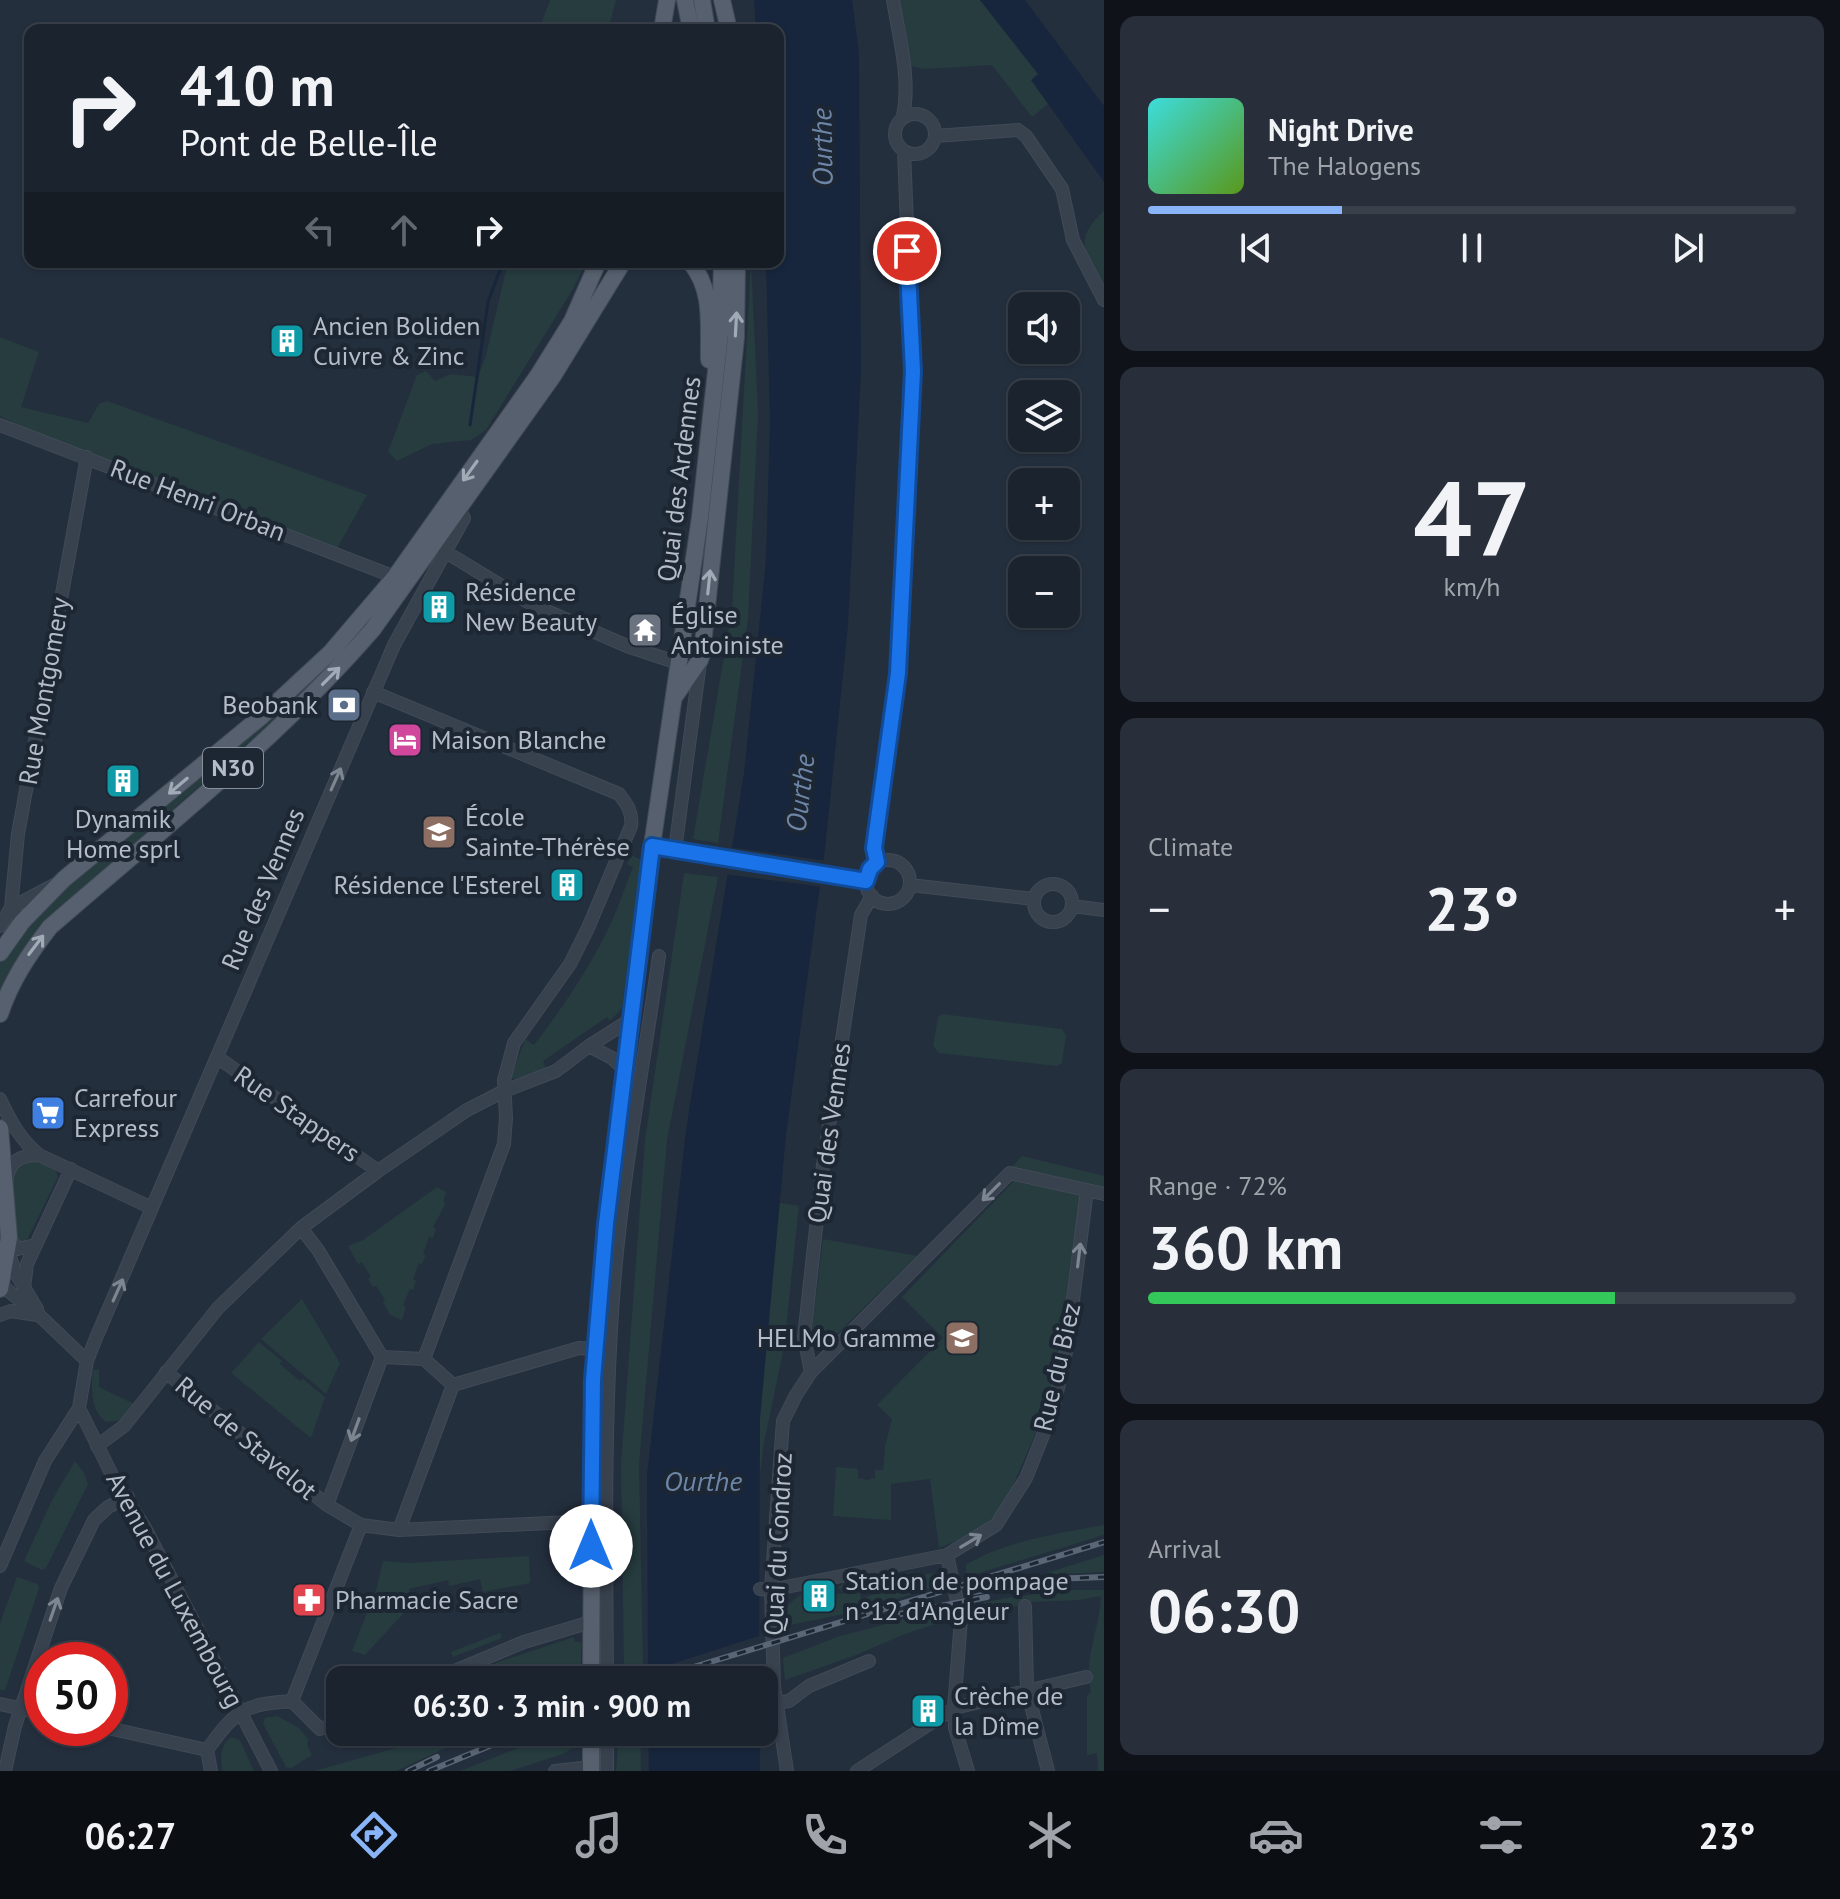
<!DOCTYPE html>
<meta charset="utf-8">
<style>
:root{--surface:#1b232e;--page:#282f3a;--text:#f1f3f6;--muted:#a0a4aa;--line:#39404a;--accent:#8ab4f8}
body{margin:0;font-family:"PT Sans",sans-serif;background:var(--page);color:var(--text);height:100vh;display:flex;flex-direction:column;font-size:30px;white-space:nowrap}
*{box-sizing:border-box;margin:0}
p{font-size:26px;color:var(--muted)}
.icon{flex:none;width:44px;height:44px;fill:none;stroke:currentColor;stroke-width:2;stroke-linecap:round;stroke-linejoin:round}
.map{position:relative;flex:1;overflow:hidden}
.details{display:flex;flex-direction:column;gap:16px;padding:16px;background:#0f1319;width:736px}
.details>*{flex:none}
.hud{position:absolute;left:24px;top:24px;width:760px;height:244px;border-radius:16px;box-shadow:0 2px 6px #0004,0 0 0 2px var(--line);background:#1b232e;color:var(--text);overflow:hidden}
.tools{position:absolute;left:1008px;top:292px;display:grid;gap:16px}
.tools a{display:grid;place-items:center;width:72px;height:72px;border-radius:16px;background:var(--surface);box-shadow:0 2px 6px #0004,0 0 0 2px var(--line);font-size:40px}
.speed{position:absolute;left:24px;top:1642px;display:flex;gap:16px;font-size:40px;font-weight:700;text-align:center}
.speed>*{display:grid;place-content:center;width:104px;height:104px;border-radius:50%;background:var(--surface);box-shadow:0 2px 6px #0004,0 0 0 2px var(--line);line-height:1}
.speed .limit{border:12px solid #d22;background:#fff;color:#111}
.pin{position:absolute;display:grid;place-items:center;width:68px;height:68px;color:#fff;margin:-34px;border:4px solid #fff;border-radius:50%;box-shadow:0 2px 8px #0007}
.me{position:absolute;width:88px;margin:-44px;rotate:0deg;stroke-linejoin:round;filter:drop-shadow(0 0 6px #0008)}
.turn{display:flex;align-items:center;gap:28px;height:168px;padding:0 24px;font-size:36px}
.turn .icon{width:104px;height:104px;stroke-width:2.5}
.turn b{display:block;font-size:56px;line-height:68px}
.lanes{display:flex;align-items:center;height:76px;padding:0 24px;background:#0003;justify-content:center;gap:40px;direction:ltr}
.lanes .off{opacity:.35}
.big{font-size:60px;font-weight:600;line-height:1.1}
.details .widget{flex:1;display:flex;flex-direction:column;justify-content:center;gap:12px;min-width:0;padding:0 28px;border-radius:16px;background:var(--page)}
.details .dial{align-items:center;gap:0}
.dial b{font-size:104px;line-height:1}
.song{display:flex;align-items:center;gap:24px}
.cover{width:96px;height:96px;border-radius:12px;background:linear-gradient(135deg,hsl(180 70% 55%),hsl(90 70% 35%))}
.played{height:8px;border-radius:4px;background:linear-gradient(90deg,var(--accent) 30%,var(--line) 30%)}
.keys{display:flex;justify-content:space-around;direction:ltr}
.heat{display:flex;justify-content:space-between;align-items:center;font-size:44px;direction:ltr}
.charge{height:12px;border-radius:6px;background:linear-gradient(90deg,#34c759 72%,var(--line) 0)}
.trip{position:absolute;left:326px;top:1666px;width:452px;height:80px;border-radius:16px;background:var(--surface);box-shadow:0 2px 6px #0004,0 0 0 2px var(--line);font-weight:600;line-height:80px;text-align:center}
.menu{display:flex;height:128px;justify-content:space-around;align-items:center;background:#0b0e12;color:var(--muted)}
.menu .icon{width:56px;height:56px}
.menu .selected{color:var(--accent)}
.menu b{font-size:36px;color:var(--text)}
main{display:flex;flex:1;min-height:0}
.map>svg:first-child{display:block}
.green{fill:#263c3f}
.water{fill:#17263c}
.pier{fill:#242f3e}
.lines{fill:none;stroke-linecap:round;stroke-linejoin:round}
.stream{stroke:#17263c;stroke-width:3}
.minor-casing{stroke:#414a57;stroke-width:14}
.major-casing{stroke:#414a57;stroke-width:18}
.minor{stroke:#38414e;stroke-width:12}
.major{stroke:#56606e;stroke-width:16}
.rail-casing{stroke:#5a6575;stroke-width:6}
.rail{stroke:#1d2633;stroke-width:3;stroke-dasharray:9;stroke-linecap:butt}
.oneway{stroke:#a1aab7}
.oneway2{stroke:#7c8592}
.route-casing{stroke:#114b97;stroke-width:20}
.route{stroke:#1a73e8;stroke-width:14}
.labels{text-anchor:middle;stroke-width:8;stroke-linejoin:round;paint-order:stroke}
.shield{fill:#1d2633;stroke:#878f9c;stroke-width:2}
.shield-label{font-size:24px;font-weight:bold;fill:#b4bcc9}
.poi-label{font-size:26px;fill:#b4bcc9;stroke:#1d2633;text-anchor:start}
.street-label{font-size:26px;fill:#b4bcc9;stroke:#1d2633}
.water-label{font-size:28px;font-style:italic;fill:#6d86a8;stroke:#1d2633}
</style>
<main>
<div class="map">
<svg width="1104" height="1771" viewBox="0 0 1104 1771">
<rect width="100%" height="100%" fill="#242f3e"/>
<path class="green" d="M550,0H616L608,30H539Z
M894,0H980L1039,74L1032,80L1048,104L1032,117L992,65L924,69L904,64Z
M1104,211V285C1086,252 1071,241 1104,211Z
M508,262H586L573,289L486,430L471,440L432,444L397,461L388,452L417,375L426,371L435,381L451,374L478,377L486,355Z
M751,262L758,413L748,618L718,843L693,839L732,609Z
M0,337L39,352L21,407L88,423L99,404L107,401L367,495L335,552L87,456L0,416Z
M363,623L365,630L312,686L42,925L5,979L0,993V962L10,943L36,912Z
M631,855L641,860L622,1008L610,1021L607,1017L543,1061L546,1068L531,1075L513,1079L511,1077L525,1039L534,1045C564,1006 592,964 613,919C620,902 626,884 633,867L627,864Z
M684,873L718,877L667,1140L639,1464L643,1668L624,1670L621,1464L645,1140Z
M942,1014L1062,1029L1066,1035L1062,1063L1057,1066L939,1053L933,1046L938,1017Z
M1022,1156L1104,1176V1190L1011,1168Z
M36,1161L55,1169L58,1177L28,1238L22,1245L17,1240L12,1175L22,1162Z
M1015,1180L1081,1195L1056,1387L1007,1499L989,1522L969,1536L939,1548L930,1479L891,1484V1520L833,1516L836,1467L858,1469V1478L867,1480L875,1478V1470H883L885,1446L892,1419L877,1405L943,1338L902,1297Z
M437,1187L446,1192L443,1202L446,1203L433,1227L436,1229L433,1238L429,1237L423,1254L426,1255L422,1264L419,1263L413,1279L416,1281L413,1290L410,1289L403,1305L406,1307L402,1320L390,1315L383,1302L385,1300L376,1286L373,1287L368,1279L371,1277L362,1262L358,1264L348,1246L363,1240Z
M774,1202L799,1206L784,1347L763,1448L756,1511L759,1345Z
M823,1239L917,1256L837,1334L829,1338H820L812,1328Z
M302,1299L340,1363L326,1394L261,1339Z
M259,1342L282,1361L280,1364L300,1381L303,1379L325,1397L311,1438L231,1373Z
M93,1370H99V1387L134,1404L120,1421L106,1422C90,1410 91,1387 93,1370Z
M75,1461L84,1473L88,1484L46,1568L42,1570L24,1561L51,1502Z
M1104,1525V1535L966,1577V1565C1003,1541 1061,1533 1104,1525Z
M1104,1555V1572L1040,1575Z
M529,1556L530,1583L483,1592L480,1579L449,1586L448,1580L409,1589L412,1604L365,1655L352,1651L376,1590L383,1561L409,1563Z
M914,1572L865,1592L859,1589L842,1592L838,1587L851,1580Z
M939,1573L944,1584L858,1611L781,1627C780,1611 791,1600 804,1593L807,1606L832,1602L831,1586L835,1594L860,1593L861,1599L927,1574Z
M17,1577L38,1584L39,1588L5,1690H0V1623Z
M1067,1590H1104V1771H1096L1098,1770L1097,1753L1087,1755V1696L1091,1691C1083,1658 1100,1628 1101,1596L1079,1600L1033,1602L970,1616L969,1606L1006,1598Z
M950,1607L954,1618L905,1634L856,1655L785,1680L783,1658L837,1637Z
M500,1633L502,1638L453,1657L451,1652Z
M574,1637L575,1642H581V1680H503L495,1663Z
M277,1716L299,1728L308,1739L307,1745L312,1755L291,1768L286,1767L263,1724L265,1718Z
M429,1732H480L396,1771H314L396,1748Z
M559,1732H573L575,1746L563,1754L510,1771H460Z
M619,1732H640L641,1771H616Z
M232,1737L240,1740L254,1771H222C221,1759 219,1744 232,1737Z"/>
<path class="water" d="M754,0H852L859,53L861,371L848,626L825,849L786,1135L760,1419L759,1680H648L647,1475L686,1130L744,773L766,560L770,421L766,262H778V30H756Z
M980,0H1025L1104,106V182L1031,80L1038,74Z
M648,1732H760V1771H649Z"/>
<path class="pier" d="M728,847L827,861L824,887L724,874Z
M762,1635V1664L710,1680H644V1673Z"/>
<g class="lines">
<path class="stream" d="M470,425L488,302L503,262"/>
<defs>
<path id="minor" d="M893,0C899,37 911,79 903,117
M895 134a20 20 0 1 1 40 0a20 20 0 1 1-40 0Z
M935,136L1018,130L1026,136L1062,189L1073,240L1104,300
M0,425L395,577
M444,551L533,605L627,646L678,663
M373,692L619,794C627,804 633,813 631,826L588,928L570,964L514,1043L504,1080L506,1118L504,1144L424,1359
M652,846L866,881
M675,850L700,663
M866 882a22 22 0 1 1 44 0a22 22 0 1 1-44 0Z
M877,862L874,848L898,673L913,371L904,151
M1034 903a19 19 0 1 1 38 0a19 19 0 1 1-38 0Z
M910,885L1033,899
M1072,906L1104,910
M22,922L11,908L18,834L87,457
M0,926L11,908L54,885
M589,1046L612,1058L624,1069
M217,1057L378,1171
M0,1099C10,1121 20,1139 39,1155
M6,1181C10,1161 19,1155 39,1155L152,1208
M301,1228L318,1250L382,1357
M9,1238L18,1249L35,1245
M8,1251L15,1272L37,1309
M1,1285L40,1316L87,1361
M24,1288L27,1264L71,1169
M0,1315L11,1311L37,1315
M382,1357L424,1359L453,1385
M166,1372L327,1505L361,1525L399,1530L591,1521
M811,1372L804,1337L823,1165L861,915L872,896
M453,1385L579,1348L595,1349
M79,1408L113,1477L145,1528L271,1771
M97,1446L124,1426L218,1308L301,1228L378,1171L467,1110L504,1091L556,1071L589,1046L630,1020
M327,1505L382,1357
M399,1530L453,1385
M947,1555L961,1619L954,1708L955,1728L968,1771
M0,1566L45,1461L79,1408L87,1361L96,1338L394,645L464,518L460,511
M760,1589L771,1590L947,1555L996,1525L1026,1478L1053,1410L1067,1347L1087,1190
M1025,1606L1027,1690L1048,1771
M433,1680L524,1642L591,1622
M607,1680C606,1553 604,1425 613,1298C621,1184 643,1069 659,956
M292,1701L361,1525
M776,1703L789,1701L809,1686L869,1661
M0,1704L42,1713
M108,1728L207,1750
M607,1732V1771
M207,1750C235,1711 244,1704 292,1701L320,1729L340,1722
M207,1750L211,1771
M5,1771L15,1726L61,1588L94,1520L108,1507L128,1497
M555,1771L591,1767
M787,1771L774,1686L771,1590L783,1421L796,1395L811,1372L1010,1173L1104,1194
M857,1771L954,1708L1086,1677"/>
<path id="major" d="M685,0L691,30
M702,0L707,30
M722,0L729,30
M662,30L667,0
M690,262C714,290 708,325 709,360
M675,696L700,660L702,653L736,338L737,262
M0,953L22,922L64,879L262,716L331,652L395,577L537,377L572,321L598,262
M0,1014C11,981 29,954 50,927C160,831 277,740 373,629L553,376L623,262
M0,1128L9,1238L0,1289
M591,1680L593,1380L606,1224L652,846L700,517L720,334L722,262
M591,1732V1771"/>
</defs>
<use href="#minor" class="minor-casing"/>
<use href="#major" class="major-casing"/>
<use href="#minor" class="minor"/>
<use href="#major" class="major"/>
<defs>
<path id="rail" d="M973,1592L1051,1579L1104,1577
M900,1614L987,1597
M651,1680L1104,1542
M408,1771L437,1757
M429,1771L523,1732"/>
</defs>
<use href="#rail" class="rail-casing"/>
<use href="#rail" class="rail"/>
</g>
<defs><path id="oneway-shaft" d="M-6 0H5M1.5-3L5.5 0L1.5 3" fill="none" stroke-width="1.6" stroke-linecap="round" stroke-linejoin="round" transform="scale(2)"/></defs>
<g class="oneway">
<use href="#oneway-shaft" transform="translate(736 324) rotate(-87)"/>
<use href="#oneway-shaft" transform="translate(470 471) rotate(126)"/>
<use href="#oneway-shaft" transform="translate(709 582) rotate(-84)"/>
<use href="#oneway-shaft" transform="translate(331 676) rotate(-45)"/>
<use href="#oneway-shaft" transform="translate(178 786) rotate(140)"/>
<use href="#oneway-shaft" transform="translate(36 945) rotate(-53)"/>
</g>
<g class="oneway2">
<use href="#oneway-shaft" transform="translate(336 779) rotate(-66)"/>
<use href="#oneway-shaft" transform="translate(991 1192) rotate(135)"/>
<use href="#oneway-shaft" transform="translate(1079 1255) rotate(-83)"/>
<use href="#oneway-shaft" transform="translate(118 1290) rotate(-66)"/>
<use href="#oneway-shaft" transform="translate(355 1430) rotate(110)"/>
<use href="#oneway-shaft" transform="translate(971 1541) rotate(-31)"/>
<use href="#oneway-shaft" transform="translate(54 1609) rotate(-71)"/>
</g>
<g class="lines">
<defs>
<path id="route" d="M591,1546L593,1380L606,1224L652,846L866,881L870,869L877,862L874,848L898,673L913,371L907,251"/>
</defs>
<use href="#route" class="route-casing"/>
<use href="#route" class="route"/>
</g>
<defs>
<symbol id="building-square" viewBox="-11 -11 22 22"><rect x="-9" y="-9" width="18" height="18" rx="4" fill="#0f9aa8" stroke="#1d2633"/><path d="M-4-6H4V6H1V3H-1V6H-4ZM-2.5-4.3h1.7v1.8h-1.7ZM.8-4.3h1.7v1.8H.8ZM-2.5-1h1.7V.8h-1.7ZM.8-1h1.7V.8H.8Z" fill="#fff"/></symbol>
<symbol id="temple-square" viewBox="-11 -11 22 22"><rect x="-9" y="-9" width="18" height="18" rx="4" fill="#6b7280" stroke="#1d2633"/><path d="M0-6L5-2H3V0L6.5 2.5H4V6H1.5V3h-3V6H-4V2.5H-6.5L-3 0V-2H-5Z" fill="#fff"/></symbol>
<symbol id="bank-square" viewBox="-11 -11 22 22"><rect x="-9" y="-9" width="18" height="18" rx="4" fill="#5c6f8a" stroke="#1d2633"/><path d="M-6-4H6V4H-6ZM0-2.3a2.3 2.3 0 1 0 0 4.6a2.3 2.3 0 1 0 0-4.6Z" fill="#fff"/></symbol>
<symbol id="hotel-square" viewBox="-11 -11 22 22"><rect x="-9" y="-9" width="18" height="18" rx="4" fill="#d1479c" stroke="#1d2633"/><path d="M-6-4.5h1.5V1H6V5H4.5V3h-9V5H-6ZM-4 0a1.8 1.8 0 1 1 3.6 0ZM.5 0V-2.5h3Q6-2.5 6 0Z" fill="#fff"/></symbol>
<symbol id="school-square" viewBox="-11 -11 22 22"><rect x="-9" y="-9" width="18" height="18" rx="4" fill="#8d6e63" stroke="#1d2633"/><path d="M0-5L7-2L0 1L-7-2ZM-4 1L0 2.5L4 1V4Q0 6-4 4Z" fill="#fff"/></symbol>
<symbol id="supermarket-square" viewBox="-11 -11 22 22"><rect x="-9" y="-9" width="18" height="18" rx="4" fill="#3f7fe0" stroke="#1d2633"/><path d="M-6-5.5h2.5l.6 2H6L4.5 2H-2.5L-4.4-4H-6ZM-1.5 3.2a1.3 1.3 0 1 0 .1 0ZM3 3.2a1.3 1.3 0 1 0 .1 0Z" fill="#fff"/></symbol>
<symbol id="pharmacy-square" viewBox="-11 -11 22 22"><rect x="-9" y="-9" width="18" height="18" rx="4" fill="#e0444e" stroke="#1d2633"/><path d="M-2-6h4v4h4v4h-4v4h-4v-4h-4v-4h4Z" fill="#fff"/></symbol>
</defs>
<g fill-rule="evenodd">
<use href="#building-square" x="267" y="321" width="40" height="40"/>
<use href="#building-square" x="419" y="587" width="40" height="40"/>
<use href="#temple-square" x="625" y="610" width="40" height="40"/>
<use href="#bank-square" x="324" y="685" width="40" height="40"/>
<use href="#hotel-square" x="385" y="720" width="40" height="40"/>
<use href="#building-square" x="103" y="761" width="40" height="40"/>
<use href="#school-square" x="419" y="812" width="40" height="40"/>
<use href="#building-square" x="547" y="865" width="40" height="40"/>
<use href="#supermarket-square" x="28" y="1093" width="40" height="40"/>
<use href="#school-square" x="942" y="1318" width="40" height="40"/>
<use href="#building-square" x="799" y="1576" width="40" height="40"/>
<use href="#pharmacy-square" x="289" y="1580" width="40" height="40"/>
<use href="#building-square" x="908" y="1691" width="40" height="40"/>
</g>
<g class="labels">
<rect class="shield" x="203" y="748" width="60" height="40" rx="6"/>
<g class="shield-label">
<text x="233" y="776">N30</text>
</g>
<g class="poi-label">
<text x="313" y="335">Ancien Boliden<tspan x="313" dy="30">Cuivre &amp; Zinc</tspan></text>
<text x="465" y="601">Résidence<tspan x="465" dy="30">New Beauty</tspan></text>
<text x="671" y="624">Église<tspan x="671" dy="30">Antoiniste</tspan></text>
<text x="318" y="714" text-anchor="end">Beobank</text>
<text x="431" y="749">Maison Blanche</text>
<text x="465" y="826">École<tspan x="465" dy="30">Sainte-Thérèse</tspan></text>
<text x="123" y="828" text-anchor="middle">Dynamik<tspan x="123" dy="30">Home sprl</tspan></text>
<text x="541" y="894" text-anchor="end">Résidence l'Esterel</text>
<text x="74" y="1107">Carrefour<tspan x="74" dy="30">Express</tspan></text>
<text x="936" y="1347" text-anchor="end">HELMo Gramme</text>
<text x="845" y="1590">Station de pompage<tspan x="845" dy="30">n°12 d'Angleur</tspan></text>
<text x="335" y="1609">Pharmacie Sacre</text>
<text x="954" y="1705">Crèche de<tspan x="954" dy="30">la Dîme</tspan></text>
</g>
<g class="street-label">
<text transform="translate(679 479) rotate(-83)" y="9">Quai des Ardennes</text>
<text transform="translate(198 500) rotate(21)" y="9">Rue Henri Orban</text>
<text transform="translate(44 691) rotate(-80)" y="9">Rue Montgomery</text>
<text transform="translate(263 889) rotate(-67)" y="9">Rue des Vennes</text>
<text transform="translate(297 1114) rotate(35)" y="9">Rue Stappers</text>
<text transform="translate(829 1133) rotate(-82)" y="9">Quai des Vennes</text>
<text transform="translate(1057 1367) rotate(-77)" y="9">Rue du Biez</text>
<text transform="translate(246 1438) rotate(40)" y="9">Rue de Stavelot</text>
<text transform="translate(778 1544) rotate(-87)" y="9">Quai du Condroz</text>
<text transform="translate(175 1590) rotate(62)" y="9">Avenue du Luxembourg</text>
</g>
<g class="water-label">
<text transform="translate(822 147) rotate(-91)" y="10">Ourthe</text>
<text transform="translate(800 793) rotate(-83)" y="10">Ourthe</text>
<text x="703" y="1491">Ourthe</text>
</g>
</g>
</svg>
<div class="tools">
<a><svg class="icon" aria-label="sound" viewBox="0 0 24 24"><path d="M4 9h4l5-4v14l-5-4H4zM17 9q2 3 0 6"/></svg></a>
<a><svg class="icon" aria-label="layers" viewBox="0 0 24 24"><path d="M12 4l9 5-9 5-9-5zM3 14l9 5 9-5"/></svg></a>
<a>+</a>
<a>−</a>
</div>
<div class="speed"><div class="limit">50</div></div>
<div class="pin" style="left:907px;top:251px;background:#d93025"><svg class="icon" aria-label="arrive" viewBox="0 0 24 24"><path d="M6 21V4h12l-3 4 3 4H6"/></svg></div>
<svg class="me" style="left:591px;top:1546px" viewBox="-20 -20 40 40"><circle r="19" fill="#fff"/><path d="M0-13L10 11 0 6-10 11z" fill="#1a73e8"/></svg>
<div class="trip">06:30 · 3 min · 900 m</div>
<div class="hud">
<div class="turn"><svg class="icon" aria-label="right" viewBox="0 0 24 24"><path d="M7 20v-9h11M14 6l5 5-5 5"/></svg><div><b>410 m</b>Pont de Belle-Île</div></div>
<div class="lanes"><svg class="icon off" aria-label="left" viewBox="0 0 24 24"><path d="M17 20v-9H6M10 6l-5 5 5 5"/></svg><svg class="icon off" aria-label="ahead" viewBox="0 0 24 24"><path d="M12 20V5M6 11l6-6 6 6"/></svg><svg class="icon" aria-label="right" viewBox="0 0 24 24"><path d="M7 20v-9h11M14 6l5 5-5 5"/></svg></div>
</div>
</div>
<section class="details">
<div class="widget">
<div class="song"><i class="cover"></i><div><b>Night Drive</b><p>The Halogens</p></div></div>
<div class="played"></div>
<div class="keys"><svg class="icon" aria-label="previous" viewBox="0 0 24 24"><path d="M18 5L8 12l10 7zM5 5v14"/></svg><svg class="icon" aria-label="pause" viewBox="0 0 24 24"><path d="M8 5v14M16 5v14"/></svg><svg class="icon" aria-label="next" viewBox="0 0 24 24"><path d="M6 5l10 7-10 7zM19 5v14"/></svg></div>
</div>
<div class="widget dial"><b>47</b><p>km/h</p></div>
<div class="widget"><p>Climate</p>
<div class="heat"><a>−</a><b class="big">23°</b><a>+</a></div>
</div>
<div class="widget"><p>Range · 72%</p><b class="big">360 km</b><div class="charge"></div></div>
<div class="widget"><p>Arrival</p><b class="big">06:30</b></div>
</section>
</main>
<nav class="menu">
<b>06:27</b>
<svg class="icon selected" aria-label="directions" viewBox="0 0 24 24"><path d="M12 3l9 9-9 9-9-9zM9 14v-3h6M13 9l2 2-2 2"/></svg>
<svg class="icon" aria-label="music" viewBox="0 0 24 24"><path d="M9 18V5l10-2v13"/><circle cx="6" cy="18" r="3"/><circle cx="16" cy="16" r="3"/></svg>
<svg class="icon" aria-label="phone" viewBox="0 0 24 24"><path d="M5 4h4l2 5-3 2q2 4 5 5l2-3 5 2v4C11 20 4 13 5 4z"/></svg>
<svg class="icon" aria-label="climate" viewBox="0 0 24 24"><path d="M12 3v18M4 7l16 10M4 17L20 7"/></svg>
<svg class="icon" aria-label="car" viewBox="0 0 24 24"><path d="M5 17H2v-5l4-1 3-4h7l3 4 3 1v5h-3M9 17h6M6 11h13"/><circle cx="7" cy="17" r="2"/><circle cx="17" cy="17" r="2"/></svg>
<svg class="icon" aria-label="filters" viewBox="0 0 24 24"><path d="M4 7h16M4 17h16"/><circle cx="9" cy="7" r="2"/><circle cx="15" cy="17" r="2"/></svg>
<b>23°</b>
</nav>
